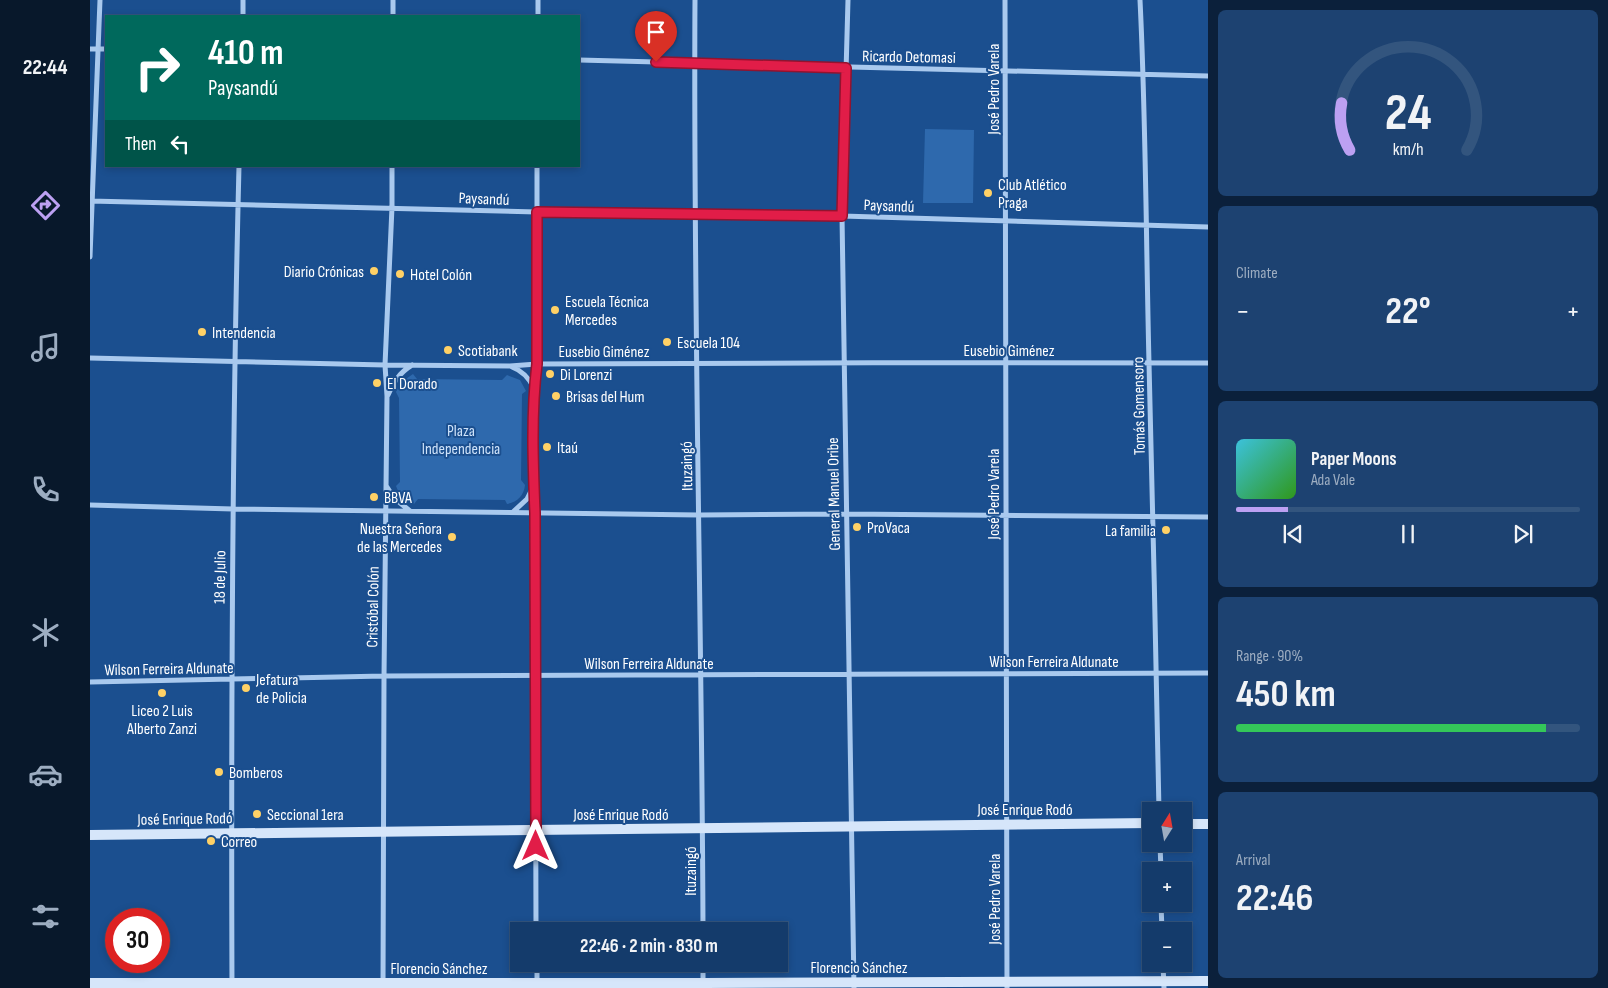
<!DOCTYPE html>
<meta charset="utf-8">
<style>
:root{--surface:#143b6b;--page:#1d4271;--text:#f1f3f6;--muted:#9dadc1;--line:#33557e;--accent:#bca0f2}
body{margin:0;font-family:"Sofia Sans Condensed",sans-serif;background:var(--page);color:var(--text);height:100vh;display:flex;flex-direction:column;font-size:19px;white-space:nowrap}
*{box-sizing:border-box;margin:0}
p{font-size:16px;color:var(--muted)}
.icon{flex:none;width:28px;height:28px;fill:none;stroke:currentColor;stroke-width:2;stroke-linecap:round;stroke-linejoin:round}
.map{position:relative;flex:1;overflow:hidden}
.sheet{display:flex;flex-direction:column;gap:10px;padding:10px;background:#0b203b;width:400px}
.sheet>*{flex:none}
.guide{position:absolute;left:15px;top:15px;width:475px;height:152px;border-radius:0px;box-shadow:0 2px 8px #0003,0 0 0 1px var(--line);background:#00695c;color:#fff;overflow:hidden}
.needle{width:32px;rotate:11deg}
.fabs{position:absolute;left:1052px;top:802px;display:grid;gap:10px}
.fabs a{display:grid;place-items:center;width:50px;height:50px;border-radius:0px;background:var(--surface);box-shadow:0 2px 8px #0003,0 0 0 1px var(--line);font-size:25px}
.speed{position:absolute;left:15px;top:908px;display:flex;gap:10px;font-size:25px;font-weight:700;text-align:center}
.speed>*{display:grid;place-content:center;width:65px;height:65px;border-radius:50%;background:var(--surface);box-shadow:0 2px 8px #0003,0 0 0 1px var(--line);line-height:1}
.speed .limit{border:8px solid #d22;background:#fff;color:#111}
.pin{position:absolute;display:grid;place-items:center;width:42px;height:42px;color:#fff;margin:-51px -21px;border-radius:50% 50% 50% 0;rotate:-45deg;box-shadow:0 0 5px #0007}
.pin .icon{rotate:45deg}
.me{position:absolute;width:55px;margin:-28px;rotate:0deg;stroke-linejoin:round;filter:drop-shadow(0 0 4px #0008)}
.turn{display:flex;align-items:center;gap:18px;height:105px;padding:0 20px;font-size:22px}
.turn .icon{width:65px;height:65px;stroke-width:2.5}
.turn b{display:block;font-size:35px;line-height:42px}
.then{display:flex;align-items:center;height:48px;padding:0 20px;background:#0003;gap:10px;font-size:19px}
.big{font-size:38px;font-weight:700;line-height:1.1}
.sheet .card{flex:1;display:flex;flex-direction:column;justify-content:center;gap:8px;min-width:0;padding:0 18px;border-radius:8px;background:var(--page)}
.sheet .dial{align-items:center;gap:0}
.dial svg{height:130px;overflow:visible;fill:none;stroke:var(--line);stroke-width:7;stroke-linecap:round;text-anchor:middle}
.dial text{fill:var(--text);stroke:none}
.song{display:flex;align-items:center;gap:15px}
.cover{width:60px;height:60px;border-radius:8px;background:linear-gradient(135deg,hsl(190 70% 55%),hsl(110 70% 35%))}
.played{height:5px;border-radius:2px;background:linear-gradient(90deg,var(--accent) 15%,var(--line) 15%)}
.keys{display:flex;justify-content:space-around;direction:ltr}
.heat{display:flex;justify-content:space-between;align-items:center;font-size:28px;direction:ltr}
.charge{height:8px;border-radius:4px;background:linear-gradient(90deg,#34c759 90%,var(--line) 0)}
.trip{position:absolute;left:420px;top:922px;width:278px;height:50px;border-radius:0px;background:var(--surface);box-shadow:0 2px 8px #0003,0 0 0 1px var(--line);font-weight:700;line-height:50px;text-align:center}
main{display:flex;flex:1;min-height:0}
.menu{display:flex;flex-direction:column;width:90px;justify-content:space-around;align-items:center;background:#08182b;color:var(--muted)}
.menu .icon{width:35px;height:35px}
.menu .on{color:var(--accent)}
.menu b{font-size:22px;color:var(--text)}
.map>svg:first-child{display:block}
.green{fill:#2e69ad}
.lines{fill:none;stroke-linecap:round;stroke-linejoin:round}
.street{stroke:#a9c9ee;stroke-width:5}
.secondary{stroke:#d6e6fa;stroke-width:10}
.route-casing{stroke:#92132f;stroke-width:12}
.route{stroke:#e11d48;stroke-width:9}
.poi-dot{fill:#ffd166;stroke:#1b4f8f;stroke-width:2}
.labels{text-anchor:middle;stroke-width:4;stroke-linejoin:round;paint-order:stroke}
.street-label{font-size:16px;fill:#fff;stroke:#1b4f8f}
.poi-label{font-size:16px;fill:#fff;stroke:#1b4f8f;text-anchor:start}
.park-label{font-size:16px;fill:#cfe3fa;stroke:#1b4f8f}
</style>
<main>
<nav class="menu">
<b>22:44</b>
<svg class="icon on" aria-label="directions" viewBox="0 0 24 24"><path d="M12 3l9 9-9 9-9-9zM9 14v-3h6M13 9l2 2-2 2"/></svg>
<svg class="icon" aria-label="music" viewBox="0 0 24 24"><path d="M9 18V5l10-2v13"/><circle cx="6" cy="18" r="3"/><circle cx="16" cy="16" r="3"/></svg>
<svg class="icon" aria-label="phone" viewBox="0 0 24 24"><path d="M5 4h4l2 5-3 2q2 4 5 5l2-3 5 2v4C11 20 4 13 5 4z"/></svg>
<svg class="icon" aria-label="climate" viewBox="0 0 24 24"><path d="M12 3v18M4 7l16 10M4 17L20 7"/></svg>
<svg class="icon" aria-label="car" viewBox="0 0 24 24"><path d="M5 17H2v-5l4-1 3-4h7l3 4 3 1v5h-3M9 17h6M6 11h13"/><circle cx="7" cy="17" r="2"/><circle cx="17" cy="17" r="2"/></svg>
<svg class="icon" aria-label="filters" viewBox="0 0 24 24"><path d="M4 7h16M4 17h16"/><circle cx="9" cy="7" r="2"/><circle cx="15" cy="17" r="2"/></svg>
</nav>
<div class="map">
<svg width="1118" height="988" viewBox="0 0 1118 988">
<rect width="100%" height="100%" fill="#1b4f8f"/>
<path class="green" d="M835,129L884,130L883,203H833Z
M323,374L327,379L412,380L417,375L430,380L436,391L432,394L431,480L435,485C434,496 427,502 417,504L415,500L328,499L324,504C313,500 310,496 306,486L310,482L309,398L306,392L310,383Z"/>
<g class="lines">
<path class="street" d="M605,0C603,310 612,621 613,931
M758,0L752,216L764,988
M915,0L917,988
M1050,0C1056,121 1056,242 1059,363C1062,512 1067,662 1069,811
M153,16V0
M303,16V0
M448,16V0
M0,49H16
M489,60L1118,76
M0,201L447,212L605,215L752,216L1118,227
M0,257L10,0
M0,358L295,365L420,366L447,364C671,363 894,362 1118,363
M422,367C433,371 439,378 444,388
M298,395C304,382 309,373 322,365
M297,487L304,498L320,511
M0,505L143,509L609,515L756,514L1118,517
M423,512L437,499L442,489
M0,682L294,676L1118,673
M1070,844L1071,871
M1071,904L1072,931
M446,931L445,513C443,464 441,413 447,364V166
M447,964V988
M613,964V988
M1073,964L1074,988
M142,988C141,714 142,440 149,166
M293,988L294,676L297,396L295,365L302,207V166"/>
<path class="secondary" d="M1094,824H1118
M0,835L1061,823
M0,983H613L1118,981"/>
</g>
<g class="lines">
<defs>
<path id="route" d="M446,846L445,513C443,464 441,413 447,364V212L752,216L756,68L566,62"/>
</defs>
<use href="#route" class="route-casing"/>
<use href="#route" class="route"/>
</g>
<g class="poi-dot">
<circle cx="898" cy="193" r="5"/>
<circle cx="284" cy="271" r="5"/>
<circle cx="310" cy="274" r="5"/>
<circle cx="465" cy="310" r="5"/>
<circle cx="112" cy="332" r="5"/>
<circle cx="577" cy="342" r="5"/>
<circle cx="358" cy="350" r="5"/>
<circle cx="460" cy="374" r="5"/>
<circle cx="287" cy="383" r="5"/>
<circle cx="466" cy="396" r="5"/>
<circle cx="457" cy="447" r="5"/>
<circle cx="284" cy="497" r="5"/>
<circle cx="767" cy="527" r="5"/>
<circle cx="1076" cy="530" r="5"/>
<circle cx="362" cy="537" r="5"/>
<circle cx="156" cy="688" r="5"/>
<circle cx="72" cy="693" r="5"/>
<circle cx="129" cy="772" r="5"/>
<circle cx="167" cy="814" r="5"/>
<circle cx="121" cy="841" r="5"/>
</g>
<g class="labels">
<g class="street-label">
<text transform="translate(819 56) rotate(1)" y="6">Ricardo Detomasi</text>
<text transform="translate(903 89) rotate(-90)" y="6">José Pedro Varela</text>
<text transform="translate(394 198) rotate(2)" y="6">Paysandú</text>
<text transform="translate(799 205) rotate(2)" y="6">Paysandú</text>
<text x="919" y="356">Eusebio Giménez</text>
<text x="514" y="357">Eusebio Giménez</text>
<text transform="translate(1048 406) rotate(-91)" y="6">Tomás Gomensoro</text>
<text transform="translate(596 466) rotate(-91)" y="6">Ituzaingó</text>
<text transform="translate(743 494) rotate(-91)" y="6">General Manuel Oribe</text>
<text transform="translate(903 494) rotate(-90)" y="6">José Pedro Varela</text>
<text transform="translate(129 577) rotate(-89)" y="6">18 de Julio</text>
<text transform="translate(282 607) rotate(-89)" y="6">Cristóbal Colón</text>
<text x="964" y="667">Wilson Ferreira Aldunate</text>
<text x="559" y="669">Wilson Ferreira Aldunate</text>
<text transform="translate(79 668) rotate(-1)" y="6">Wilson Ferreira Aldunate</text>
<text x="935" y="815">José Enrique Rodó</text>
<text x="531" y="820">José Enrique Rodó</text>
<text transform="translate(95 818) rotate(-1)" y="6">José Enrique Rodó</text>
<text transform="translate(600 871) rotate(-90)" y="6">Ituzaingó</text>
<text transform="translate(904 899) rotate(-90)" y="6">José Pedro Varela</text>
<text x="769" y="973">Florencio Sánchez</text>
<text x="349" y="974">Florencio Sánchez</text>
</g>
<g class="poi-label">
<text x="908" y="190">Club Atlético<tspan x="908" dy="18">Praga</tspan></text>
<text x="274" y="277" text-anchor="end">Diario Crónicas</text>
<text x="320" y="280">Hotel Colón</text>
<text x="475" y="307">Escuela Técnica<tspan x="475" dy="18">Mercedes</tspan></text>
<text x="122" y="338">Intendencia</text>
<text x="587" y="348">Escuela 104</text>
<text x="368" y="356">Scotiabank</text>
<text x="470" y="380">Di Lorenzi</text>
<text x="297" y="389">El Dorado</text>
<text x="476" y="402">Brisas del Hum</text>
<text x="467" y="453">Itaú</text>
<text x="294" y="503">BBVA</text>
<text x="777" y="533">ProVaca</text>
<text x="352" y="534" text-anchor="end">Nuestra Señora<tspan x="352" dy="18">de las Mercedes</tspan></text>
<text x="1066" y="536" text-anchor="end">La familia</text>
<text x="166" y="685">Jefatura<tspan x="166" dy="18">de Policia</tspan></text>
<text x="72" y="716" text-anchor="middle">Liceo 2 Luis<tspan x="72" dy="18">Alberto Zanzi</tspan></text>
<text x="139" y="778">Bomberos</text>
<text x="177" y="820">Seccional 1era</text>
<text x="131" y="847">Correo</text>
</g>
<g class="park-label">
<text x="371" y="436">Plaza<tspan x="371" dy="18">Independencia</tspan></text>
</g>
</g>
</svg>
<div class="fabs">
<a><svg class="needle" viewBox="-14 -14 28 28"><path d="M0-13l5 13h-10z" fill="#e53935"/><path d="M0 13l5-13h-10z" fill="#9dadc1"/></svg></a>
<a>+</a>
<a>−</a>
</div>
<div class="speed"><div class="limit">30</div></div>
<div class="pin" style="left:566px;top:62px;background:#d93025"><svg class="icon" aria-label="arrive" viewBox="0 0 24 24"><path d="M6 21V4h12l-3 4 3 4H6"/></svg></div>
<svg class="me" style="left:446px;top:846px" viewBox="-20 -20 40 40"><path d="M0-17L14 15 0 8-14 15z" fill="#e11d48" stroke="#fff" stroke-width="4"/></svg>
<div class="trip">22:46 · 2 min · 830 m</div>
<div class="guide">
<div class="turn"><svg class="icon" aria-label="right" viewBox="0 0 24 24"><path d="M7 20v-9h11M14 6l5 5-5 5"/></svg><div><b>410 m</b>Paysandú</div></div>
<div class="then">Then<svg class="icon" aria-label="left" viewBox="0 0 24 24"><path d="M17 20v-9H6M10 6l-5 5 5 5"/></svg></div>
</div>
</div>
<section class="sheet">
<div class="card dial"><svg viewBox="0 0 100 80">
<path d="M14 69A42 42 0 1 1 86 69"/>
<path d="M14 69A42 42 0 0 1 9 40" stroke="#bca0f2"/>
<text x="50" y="56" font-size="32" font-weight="700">24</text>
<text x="50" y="72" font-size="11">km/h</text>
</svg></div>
<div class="card"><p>Climate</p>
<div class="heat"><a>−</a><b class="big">22°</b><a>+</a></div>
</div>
<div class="card">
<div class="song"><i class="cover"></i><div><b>Paper Moons</b><p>Ada Vale</p></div></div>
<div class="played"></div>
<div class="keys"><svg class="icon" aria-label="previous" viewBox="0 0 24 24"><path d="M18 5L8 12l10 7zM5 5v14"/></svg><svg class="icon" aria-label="pause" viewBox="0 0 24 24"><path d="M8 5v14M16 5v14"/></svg><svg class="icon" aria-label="next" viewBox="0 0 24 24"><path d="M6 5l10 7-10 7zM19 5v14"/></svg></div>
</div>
<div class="card"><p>Range · 90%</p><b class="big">450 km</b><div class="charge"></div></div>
<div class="card"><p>Arrival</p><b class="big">22:46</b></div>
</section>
</main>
